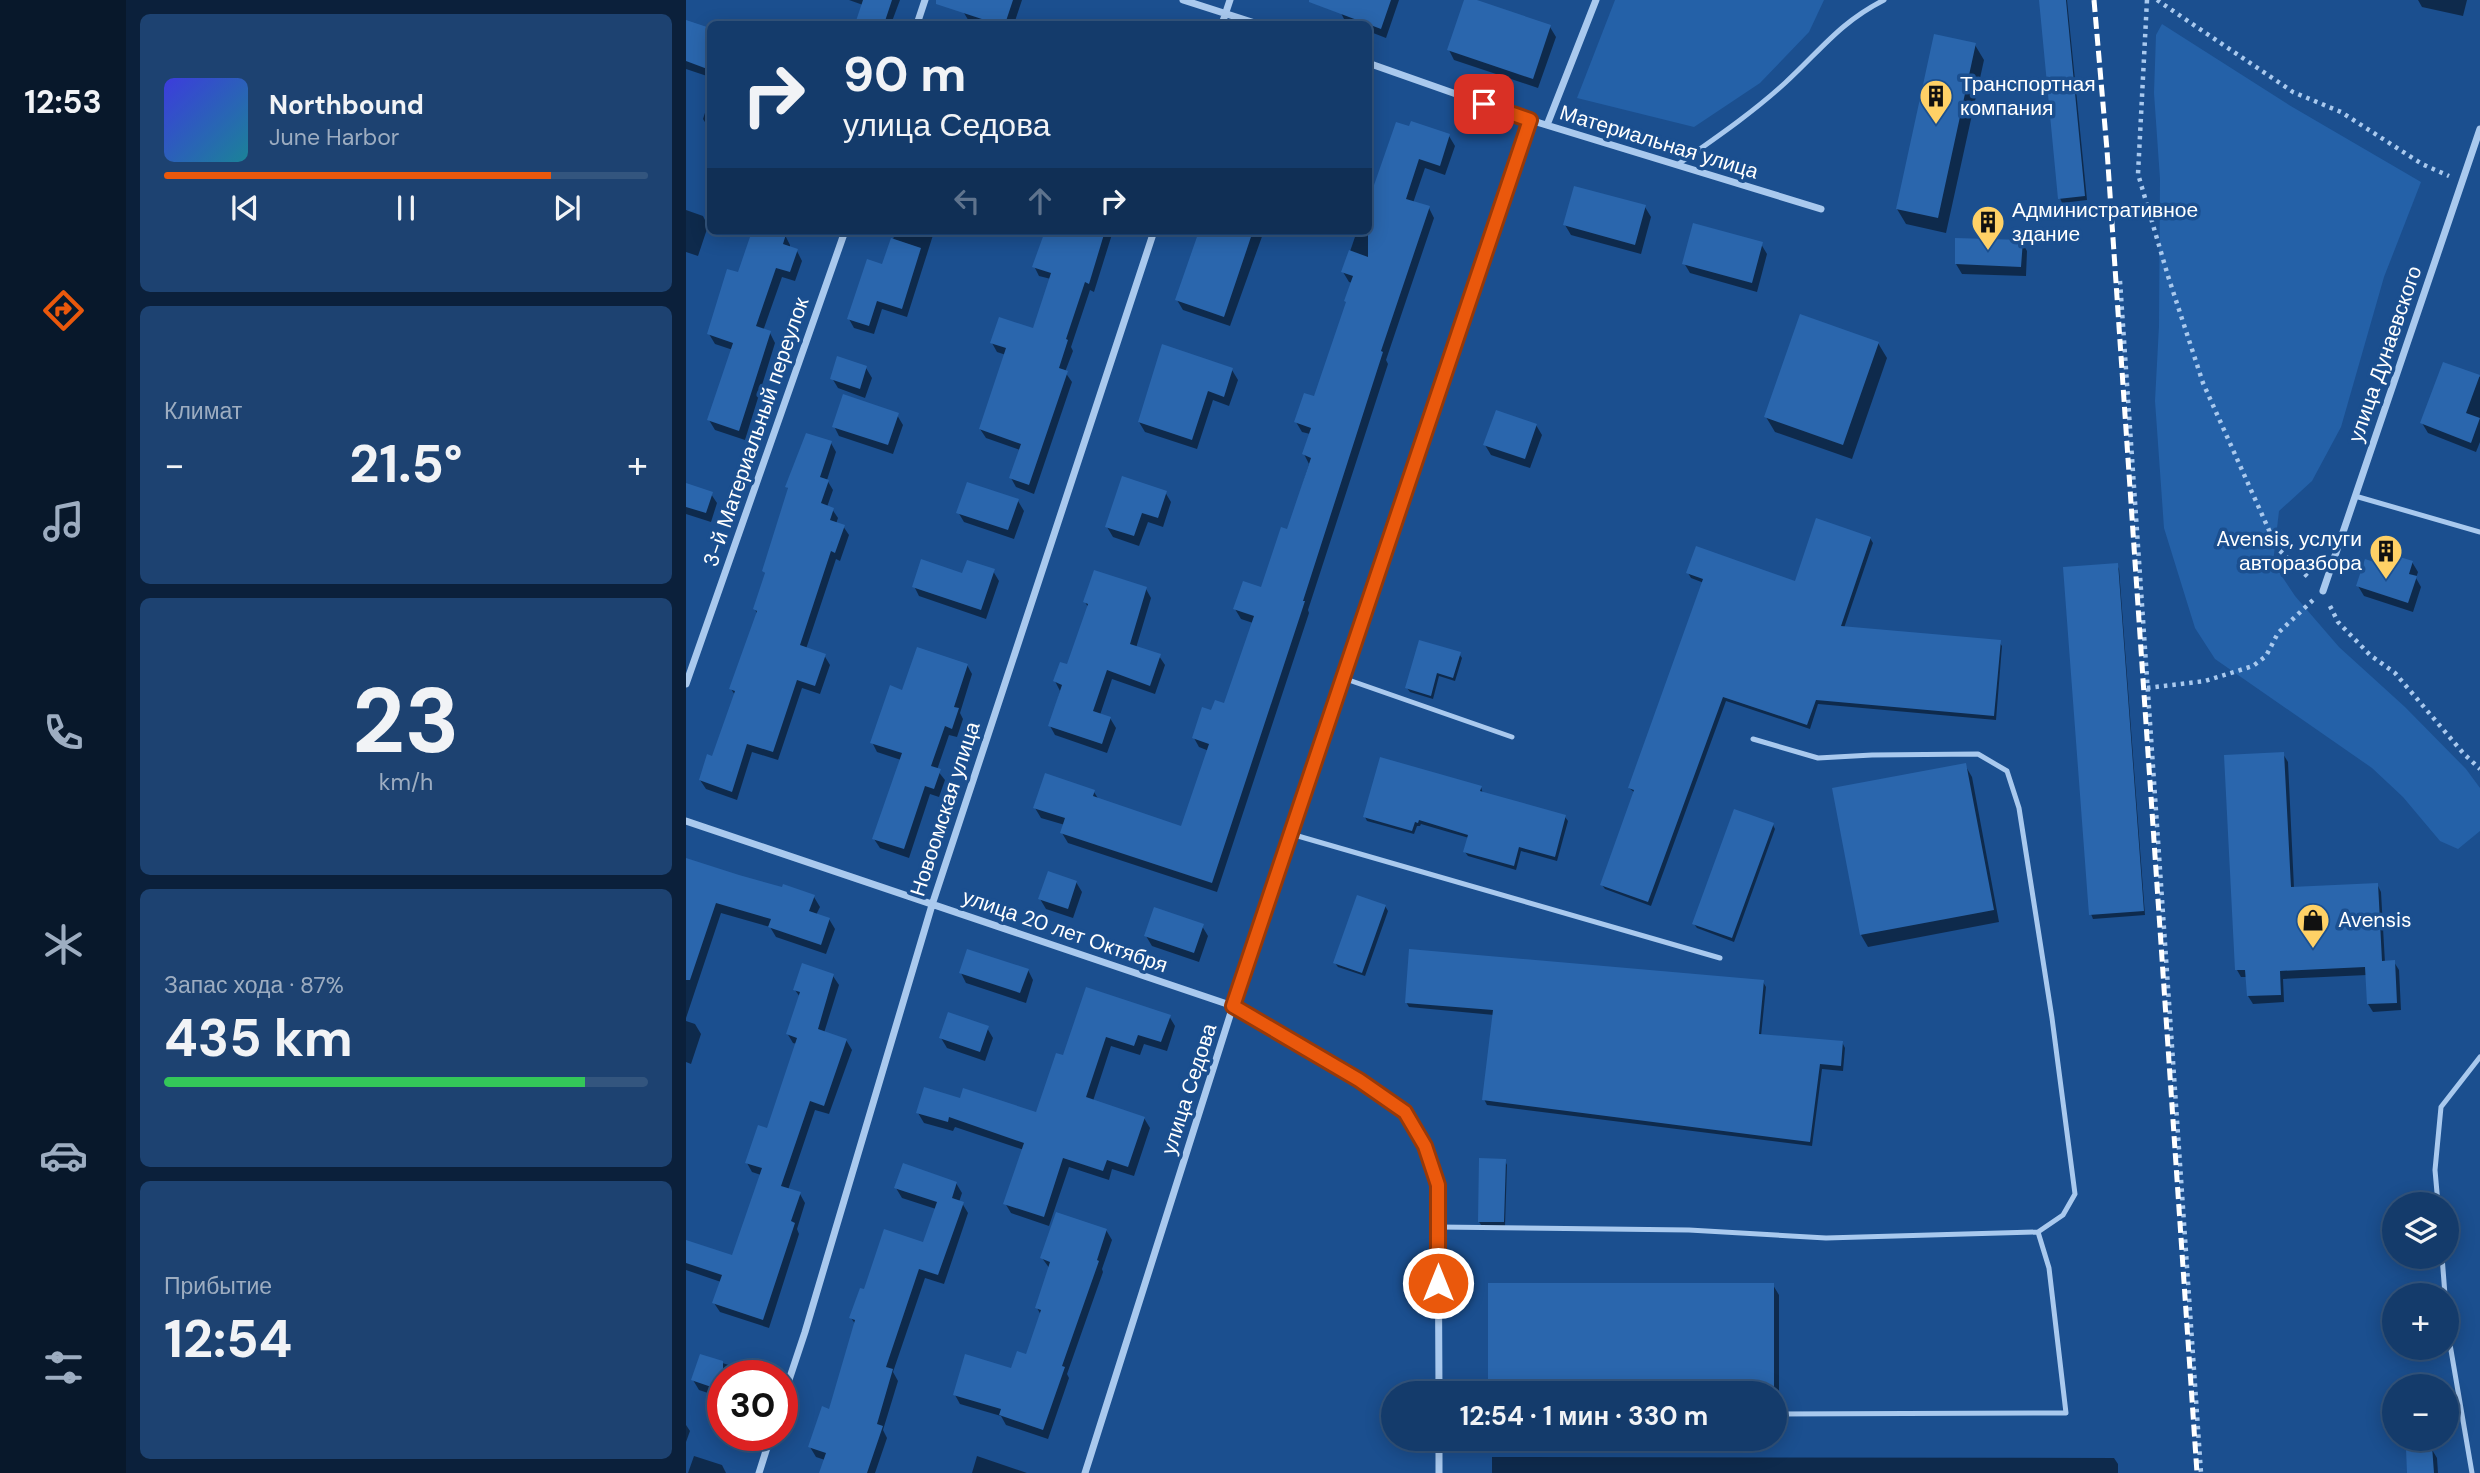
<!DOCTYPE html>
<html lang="ru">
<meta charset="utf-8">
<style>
:root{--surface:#143b6b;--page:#1d4271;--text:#f1f3f6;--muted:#9dadc1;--line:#33557e;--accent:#ea580c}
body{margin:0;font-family:"DM Sans",sans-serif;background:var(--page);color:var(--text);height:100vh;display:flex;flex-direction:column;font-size:26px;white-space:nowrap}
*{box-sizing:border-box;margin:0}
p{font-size:23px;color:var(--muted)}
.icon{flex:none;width:38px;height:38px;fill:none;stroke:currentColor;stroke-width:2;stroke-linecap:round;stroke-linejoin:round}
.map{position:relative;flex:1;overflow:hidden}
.sheet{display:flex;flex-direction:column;gap:14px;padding:14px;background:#0b203b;width:560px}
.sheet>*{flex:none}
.banner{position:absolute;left:21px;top:21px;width:665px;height:214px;border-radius:10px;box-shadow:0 4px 18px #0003,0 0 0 2px var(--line);background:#143b6b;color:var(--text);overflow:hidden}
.fabs{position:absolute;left:1696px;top:1192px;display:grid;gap:14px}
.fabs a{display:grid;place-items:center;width:77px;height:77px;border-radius:50%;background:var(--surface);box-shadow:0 4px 18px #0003,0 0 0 2px var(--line);font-size:35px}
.speed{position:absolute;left:21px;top:1360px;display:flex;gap:14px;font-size:35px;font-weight:700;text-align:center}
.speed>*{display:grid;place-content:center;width:91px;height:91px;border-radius:50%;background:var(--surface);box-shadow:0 4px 18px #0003,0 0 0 2px var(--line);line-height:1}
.speed .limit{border:10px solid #d22;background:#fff;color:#111}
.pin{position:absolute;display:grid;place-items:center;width:60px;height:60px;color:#fff;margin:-30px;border-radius:14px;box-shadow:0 4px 10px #0006}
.me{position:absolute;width:77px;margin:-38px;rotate:0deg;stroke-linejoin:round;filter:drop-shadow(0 0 5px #0008)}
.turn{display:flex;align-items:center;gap:24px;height:147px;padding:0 21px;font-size:32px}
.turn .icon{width:91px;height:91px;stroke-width:2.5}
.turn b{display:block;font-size:49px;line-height:60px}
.lanes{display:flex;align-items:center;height:66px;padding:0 21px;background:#0003;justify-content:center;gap:35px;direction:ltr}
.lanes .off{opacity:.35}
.big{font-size:52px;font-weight:700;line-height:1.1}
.sheet .tile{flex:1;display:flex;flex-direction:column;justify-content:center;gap:10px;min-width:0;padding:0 24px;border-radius:10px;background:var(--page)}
.sheet .dial{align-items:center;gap:0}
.dial b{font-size:91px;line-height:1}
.song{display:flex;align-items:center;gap:21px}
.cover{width:84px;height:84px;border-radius:10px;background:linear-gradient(135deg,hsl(240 70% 55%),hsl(190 70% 35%))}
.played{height:7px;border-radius:4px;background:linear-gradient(90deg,var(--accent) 80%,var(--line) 80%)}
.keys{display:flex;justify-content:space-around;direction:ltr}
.heat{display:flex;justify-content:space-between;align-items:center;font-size:38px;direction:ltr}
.charge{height:10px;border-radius:5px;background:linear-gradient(90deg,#34c759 87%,var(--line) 0)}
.trip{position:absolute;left:695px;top:1381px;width:406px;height:70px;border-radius:35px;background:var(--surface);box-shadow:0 4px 18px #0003,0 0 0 2px var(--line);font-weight:700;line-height:70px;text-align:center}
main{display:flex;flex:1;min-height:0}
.tabs{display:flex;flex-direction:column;width:126px;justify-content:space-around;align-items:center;background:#08182b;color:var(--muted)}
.tabs .icon{width:49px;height:49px}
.tabs .active{color:var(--accent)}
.tabs b{font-size:32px;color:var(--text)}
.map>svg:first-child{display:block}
.green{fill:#2461a8}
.shadow{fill:#0007}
.building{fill:#2a66ad}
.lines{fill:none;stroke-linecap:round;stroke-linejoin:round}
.path{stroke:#a9c9ee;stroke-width:4.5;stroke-dasharray:3.5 5;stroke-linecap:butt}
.service{stroke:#a9c9ee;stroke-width:5}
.minor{stroke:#a9c9ee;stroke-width:7}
.rail{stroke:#fff;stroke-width:5;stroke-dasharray:12 5;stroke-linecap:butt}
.route-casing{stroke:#983908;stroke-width:18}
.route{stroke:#ea580c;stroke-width:12}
.labels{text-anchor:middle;stroke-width:7;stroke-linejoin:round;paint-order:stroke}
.poi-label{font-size:21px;fill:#fff;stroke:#1b4f8f;text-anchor:start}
.street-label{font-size:21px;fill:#fff;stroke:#1b4f8f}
</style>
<main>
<nav class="tabs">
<b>12:53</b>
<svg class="icon active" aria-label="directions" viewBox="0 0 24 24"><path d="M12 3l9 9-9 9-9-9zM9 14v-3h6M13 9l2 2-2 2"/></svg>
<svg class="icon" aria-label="music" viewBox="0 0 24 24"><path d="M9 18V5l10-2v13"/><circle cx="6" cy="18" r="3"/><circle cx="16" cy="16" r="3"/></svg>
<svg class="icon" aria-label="phone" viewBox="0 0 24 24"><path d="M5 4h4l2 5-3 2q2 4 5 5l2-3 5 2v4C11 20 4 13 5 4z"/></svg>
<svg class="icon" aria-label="climate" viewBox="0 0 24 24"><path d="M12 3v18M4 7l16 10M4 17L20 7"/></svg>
<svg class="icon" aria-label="car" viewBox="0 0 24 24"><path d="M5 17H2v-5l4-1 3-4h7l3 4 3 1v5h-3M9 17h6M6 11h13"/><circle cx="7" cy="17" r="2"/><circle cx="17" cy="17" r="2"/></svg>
<svg class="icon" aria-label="filters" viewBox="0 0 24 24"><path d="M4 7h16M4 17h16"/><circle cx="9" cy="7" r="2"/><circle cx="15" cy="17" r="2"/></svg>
</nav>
<section class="sheet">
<div class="tile">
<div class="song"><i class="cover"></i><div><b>Northbound</b><p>June Harbor</p></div></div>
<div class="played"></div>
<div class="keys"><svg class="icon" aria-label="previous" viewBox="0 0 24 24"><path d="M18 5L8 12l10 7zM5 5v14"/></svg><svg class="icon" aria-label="pause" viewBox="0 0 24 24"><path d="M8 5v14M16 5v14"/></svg><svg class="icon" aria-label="next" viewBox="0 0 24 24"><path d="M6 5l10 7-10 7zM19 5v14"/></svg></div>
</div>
<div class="tile"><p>Климат</p>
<div class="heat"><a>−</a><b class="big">21.5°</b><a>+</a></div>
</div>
<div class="tile dial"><b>23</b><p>km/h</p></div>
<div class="tile"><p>Запас хода · 87%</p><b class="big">435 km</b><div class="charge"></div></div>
<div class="tile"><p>Прибытие</p><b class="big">12:54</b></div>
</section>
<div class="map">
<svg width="1794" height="1473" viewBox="0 0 1794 1473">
<rect width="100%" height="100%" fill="#1b4f8f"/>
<path class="green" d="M929,0H1138L1123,32L1074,83L1008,127L891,98Z
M1476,24L1603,105L1735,182L1698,277L1655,427L1626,481L1593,511L1587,563L1609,596L1653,647L1719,707L1780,769L1794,788V831L1772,849L1754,841L1717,797L1686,768L1529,659L1509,628L1478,528L1469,401L1473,326L1474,179L1468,93L1470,35Z"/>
<path class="shadow" d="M163,0H214L205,24H171L177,5Z
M283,0H336L328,24L284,23L278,13Z
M658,0H713L700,38L682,31V24L660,23L655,13Z
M780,0L864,27L870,37L852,88L768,60L763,50Z
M1355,0H1381L1401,200L1376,203L1374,198Z
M1732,0H1781L1777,16L1736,7Z
M433,19L450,24H431Z
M0,22L12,36L24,40V77L0,69Z
M1289,45L1298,60L1260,233L1220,224L1211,209Z
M24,97V130L17,119Z
M763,136L769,146L759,175L739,168L727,203L743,208L748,218L700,360L702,364L622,610L623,613L531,892L382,843L376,833L379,825L355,818L349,808L408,792L413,800L497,829L523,751L513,747L508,738L527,713L539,705L567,623L555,619L549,609L576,589L602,531L623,464L618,454L624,434L616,432L610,422L629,398L661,304L666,283L663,282L657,272L671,231H682L688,190Z
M959,207L965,217L955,254L885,235L879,225Z
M0,210L17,216L22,226L12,256L0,252Z
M68,231H86L99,235L104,245V248L111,251L116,261L109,281L96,277L77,331L84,333L89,343L59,440L29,430L23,420L47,350L29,344L23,334L54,274Z
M210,231H252V233L248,232L221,317L196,309L188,334L168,328L163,319L197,267Z
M371,231H427L408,292L404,290L385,347L387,351L379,372L386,382L348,494L330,487L325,478L334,450L300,438L294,429L320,355L311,352L306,343L348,330L365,279L353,276L348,266Z
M515,231H578L544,326L497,310L491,300Z
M1335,241L1341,251L1340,276L1276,274L1270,264Z
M1075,244L1081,254L1071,292L1004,273L998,263Z
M1192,343L1201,358L1166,459L1089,432L1080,417Z
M1759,364L1794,377V442L1790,452L1742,433L1736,423Z
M180,368L186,378L179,398L152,388L146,378Z
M546,370L552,380L543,406L527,400L511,449L459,432L453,422Z
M211,415L217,425L207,454L153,436L148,426Z
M850,425L856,435L844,468L805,455L799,445Z
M145,443L150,452L141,480L147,490L141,507L146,509L152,518L150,524L157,526L163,535L154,561L150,559L120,649L138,655L144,665L134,694L116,688L92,760L66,752L51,800L20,789L14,780L27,758L49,695L45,689L71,614L69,609L80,576L78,571L103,490L101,487Z
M0,485L25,494L31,503L25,522L0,514Z
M479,492L485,502L477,527L462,522L453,546L427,537L421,527Z
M332,501L338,511L328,539L278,522L272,512Z
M1184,538L1187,543L1158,628L1313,642L1316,646L1310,720L1132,704L1124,729L1040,701L965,906L919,889L916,885L949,793L943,788L1018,583L1005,578L1002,573L1110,584Z
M1726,562L1732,572L1730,578L1735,587L1727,612L1678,596L1672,586L1704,569Z
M1431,565L1433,569L1459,915L1407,919L1405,914Z
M307,571L313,581L300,619L233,596L228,586L278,575Z
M460,589L465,598L450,648L473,656L479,665L469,694L426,679L414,715L424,718L430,728L421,753L369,735L364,726L374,691L369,681L382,666L402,607L399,602Z
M773,654L776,658L769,681L753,676L747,699L724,692L721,688Z
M281,665L286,674L274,713L277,719L271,737L263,735L251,770L259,780L253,797L244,794L223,858L194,848L188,839L215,760L191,752L186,742L217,692Z
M1597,754L1602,762L1608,888L1691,884L1695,892L1699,963L1708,962L1713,970L1715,1010L1687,1012L1682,1004L1681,975L1597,979L1598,1002L1567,1004L1562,996L1561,977H1555L1551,970Z
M1279,765L1286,777L1313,922L1182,947L1175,935Z
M795,787L797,794L879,817L882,821L871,861L835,851L830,870L782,856L779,852L783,838L735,824L734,826H731L728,834L681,821L679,817Z
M1087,825L1089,829L1048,942L1011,928L1008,924Z
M0,859L52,877L128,897L134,907L130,915L143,919L149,929L140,954L90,937L84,927L35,913L0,1018Z
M390,882L396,892L387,918L360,909L354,899Z
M699,906L702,911L679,976L652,967L649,963Z
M516,926L522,936L513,962L466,946L460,936Z
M342,970L347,980L340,1003L280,983L275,973Z
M147,976L153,985L138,1033L160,1040L166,1050L143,1114L129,1110L102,1190L114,1194L119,1203L111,1229L113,1234L83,1328L34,1312L28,1303L35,1282L0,1270V1242L48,1257L75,1175L66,1172L61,1163L82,1130L111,1044L107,1043L101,1033L114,997L109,990Z
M1077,982L1080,987L1075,1036L1156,1042L1159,1048L1157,1071L1136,1069L1126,1146L801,1105L798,1099L808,1015L723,1007L720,1002Z
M401,989L483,1016L489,1026L481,1051L458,1044L454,1055L425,1046L407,1101L458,1118L464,1128L448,1176L426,1169L423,1180L383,1167L363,1226L325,1213L319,1203L338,1150L269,1127L267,1131L238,1123L232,1113L275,1100L351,1114L378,1057Z
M0,1021L9,1024L15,1034L5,1064L0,1062Z
M301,1028L307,1038L299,1061L261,1048L255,1038Z
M819,1161L821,1165L819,1226H796L793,1222Z
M270,1183L276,1193L273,1202L276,1203L282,1213L258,1284L239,1278L207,1372L212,1381L197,1430L201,1438L189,1473H135L139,1460L130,1457L124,1447L144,1411L170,1325L165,1318L179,1291L238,1244L250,1209L216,1198L210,1188Z
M420,1230L426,1240L416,1269L417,1272L381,1374L383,1378L362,1439L320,1425L315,1416L274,1404L269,1395L326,1370L341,1356L355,1315L351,1308L364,1269L356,1258Z
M1087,1285L1093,1295V1396H1088V1393H807L804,1387Z
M15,1356L58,1370L61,1376H37V1398L13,1390L7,1380Z
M0,1425L4,1431L0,1442Z
M1745,1448L1751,1458L1752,1473H1723Z
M8,1456L36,1465L40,1473H2Z
M291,1456L341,1473H286Z
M806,1457L1428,1458L1432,1464V1473H806Z"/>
<path class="building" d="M177,0H206L198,24H169Z
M250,0H327L319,24H311L250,4Z
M623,0H705L695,29L623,2Z
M778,0H791L865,25L847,79L761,50Z
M1353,0H1380L1399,196L1372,199Z
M0,20L24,28V70L0,61Z
M1248,34L1290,43L1252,218L1210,209Z
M725,121L764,134L754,166L733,159L720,199L744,206L695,351L697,352L617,601H619L526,883L374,833L379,818L347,808L359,773L409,790L407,796L495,826L523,744L506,738L516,707L525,710L529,700L538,703L568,616L547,609L557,581L575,587L595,527L601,529L625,458L616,454L625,428L608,422L618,393L628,396L660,302L658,301L667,276L655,272L663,250L682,257V186L687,188L710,122L723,126Z
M888,186L960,205L949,245L877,225Z
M1007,223L1077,242L1066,283L996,264Z
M66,231H101L97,244L112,249L104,272L90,268L70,326L85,331L53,431L21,420L47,343L21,334L41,269L52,272Z
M359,231H419L403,284L399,282L380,339L382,340L373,368L382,371L343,485L323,478L335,444L293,429L320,348L304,343L313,317L347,328L365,273L346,267Z
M513,231H567L538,317L489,300Z
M205,238L235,248L216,309L191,301L183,326L161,319L181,259L196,264Z
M1269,238L1337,240L1335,267L1269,264Z
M1114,314L1193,342L1157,445L1078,417Z
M476,344L547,368L538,397L522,391L506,440L452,422Z
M151,356L181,366L174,389L144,379Z
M1757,362L1794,375L1780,413L1794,418L1785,443L1734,423Z
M157,394L213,413L202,445L146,427Z
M810,410L851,424L839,459L797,445Z
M120,433L146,441L134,477L143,480L135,503L148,508L144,520L159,525L149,553L145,551L114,645L140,654L129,686L111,680L87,752L61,744L46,792L13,780L21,754L26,756L49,691L43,689L71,611L67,609L79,573L76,571L102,488L99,487Z
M436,476L481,491L472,518L456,513L448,536L419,527Z
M281,482L333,499L322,530L270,513Z
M0,483L27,492L20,513L0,507Z
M1130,518L1185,537L1155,626L1315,640L1308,716L1130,700L1121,725L1037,697L962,902L914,885L948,790L942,788L1017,579L1000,573L1010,546L1109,581Z
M1707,555L1727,561L1723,574L1731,576L1722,603L1670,586L1679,559L1703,567Z
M235,559L276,573L281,560L309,569L295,610L226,587Z
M1432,563L1458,911L1403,915L1377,567Z
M408,570L461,587L444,644L475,654L464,686L421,670L407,711L425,717L416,744L362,726L376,685L367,681L374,662L381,664L402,604L397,602Z
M733,640L775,652L767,678L751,673L745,696L719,688Z
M231,647L282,664L268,707L273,708L266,729L259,726L245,766L255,769L248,789L239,786L218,849L186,839L216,753L184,743L204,685L216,690Z
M1598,752L1605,887L1692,883L1696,961L1709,960L1711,1003L1681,1004L1679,967L1594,971L1595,995L1561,996L1559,970H1549L1538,755Z
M694,757L796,786L794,791L880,815L869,857L833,847L828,866L777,852L782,835L733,820L732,823L729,822L726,831L677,817Z
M1280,763L1308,910L1174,935L1146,788Z
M1048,809L1088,823L1046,938L1006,924Z
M0,858L53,875L96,887L97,884L129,895L123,911L144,918L135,945L82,927L85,919L30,903L4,980H0Z
M362,871L391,881L382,909L352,899Z
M671,895L700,905L676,973L647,963Z
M468,907L518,924L508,953L458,936Z
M281,949L343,969L334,993L273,973Z
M723,949L1078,980L1073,1034L1157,1041L1155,1066L1134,1064L1124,1142L796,1100L807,1010L719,1003Z
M116,963L148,974L132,1029L161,1039L138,1106L124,1101L95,1186L115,1192L105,1221L109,1223L77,1320L26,1303L36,1275L0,1263V1240L46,1255L76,1168L59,1163L72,1125L81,1128L111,1038L100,1034L114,992L107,990Z
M400,987L485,1015L475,1042L452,1035L448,1046L420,1037L400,1097L459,1117L442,1167L421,1160L417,1171L377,1158L358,1217L317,1204L338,1143L263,1117L262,1122L230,1113L238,1087L274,1098L277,1088L350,1112L370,1053L377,1055Z
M262,1012L303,1026L294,1052L253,1038Z
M793,1158L820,1159L818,1222H792Z
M217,1163L271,1182L266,1198L278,1202L252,1275L233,1269L200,1367L207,1369L191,1424L197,1426L181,1473H133L140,1453L122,1447L136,1406L143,1409L169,1320L163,1318L174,1288L178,1289L198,1229L237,1242L251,1202L208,1188Z
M370,1212L421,1229L411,1260L413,1261L376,1366L379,1367L357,1430L313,1415L315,1409L267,1395L279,1354L325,1368L331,1351L340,1354L355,1310L349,1308L364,1262L354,1258Z
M802,1283H1088V1387H802Z
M14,1354L37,1361V1391L5,1380Z
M1746,1446L1748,1473H1721L1720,1448Z"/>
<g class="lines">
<path class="path" d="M1461,0L1452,174L1482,276L1517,383L1591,548L1623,578
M1471,0L1607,92L1655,112L1736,164L1763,176
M1434,281L1515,1473
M1644,606L1652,622L1684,655L1709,673L1778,754L1794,769
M1461,688L1519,681L1567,666L1580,656L1592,633L1627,600"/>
<path class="service" d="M991,165C1028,139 1065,114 1099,83C1135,50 1153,23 1198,0
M1669,496L1794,532
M657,678L826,737
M1067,739L1132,758L1186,755L1292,754L1321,771L1333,808L1366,1018L1389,1194L1377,1215L1352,1232L1363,1268L1380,1413L1088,1414
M605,834L1034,958
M1752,1204L1749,1170L1755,1107L1794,1057
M752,1227L1003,1230L1140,1238L1352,1232
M1756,1256L1759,1295
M1760,1321L1786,1473"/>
<path class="minor" d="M497,0L572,24
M231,24L239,0
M536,24L544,0
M682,63L844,120L1135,209
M861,125L910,0
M1637,591L1794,129
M0,684L159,231
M0,821L547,1006L673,1080L720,1112L739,1146L752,1185L753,1393
M96,1401L119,1332L246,905L468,231
M753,1438V1473
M73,1473L85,1435
M399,1473L547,1006L844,120"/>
<path class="rail" d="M1408,0L1421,150L1511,1473"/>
</g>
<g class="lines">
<defs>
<path id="route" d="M752,1283V1185L739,1146L719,1112L673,1080L547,1006L844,120L798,104"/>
</defs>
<use href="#route" class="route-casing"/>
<use href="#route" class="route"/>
</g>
<defs>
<symbol id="building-pin" viewBox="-11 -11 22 30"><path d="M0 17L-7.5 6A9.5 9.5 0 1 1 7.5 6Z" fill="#ffd166" stroke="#1b4f8f"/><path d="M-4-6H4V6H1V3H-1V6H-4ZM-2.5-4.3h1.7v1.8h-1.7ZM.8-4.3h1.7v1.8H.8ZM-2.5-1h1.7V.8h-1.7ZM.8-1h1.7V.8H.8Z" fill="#111"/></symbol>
<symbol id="shop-pin" viewBox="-11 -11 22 30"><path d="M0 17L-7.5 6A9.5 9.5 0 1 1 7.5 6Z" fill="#ffd166" stroke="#1b4f8f"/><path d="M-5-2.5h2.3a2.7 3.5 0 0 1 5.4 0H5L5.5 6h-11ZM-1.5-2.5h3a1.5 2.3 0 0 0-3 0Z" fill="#111"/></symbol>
</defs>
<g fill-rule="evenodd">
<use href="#building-pin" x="1231" y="77" width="38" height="52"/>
<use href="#building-pin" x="1283" y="203" width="38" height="52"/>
<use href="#building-pin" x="1681" y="532" width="38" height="52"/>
<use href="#shop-pin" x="1608" y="901" width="38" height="52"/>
</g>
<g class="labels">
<g class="poi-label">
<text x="1274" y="91">Транспортная<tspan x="1274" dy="24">компания</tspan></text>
<text x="1326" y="217">Административное<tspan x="1326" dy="24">здание</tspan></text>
<text x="1676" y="546" text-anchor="end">Avensis, услуги<tspan x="1676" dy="24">авторазбора</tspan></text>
<text x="1652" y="927">Avensis</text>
</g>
<g class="street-label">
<text transform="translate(973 142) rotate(17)" y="7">Материальная улица</text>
<text transform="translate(1699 354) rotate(-71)" y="7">улица Дунаевского</text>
<text transform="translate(70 432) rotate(-71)" y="7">3-й Материальный переулок</text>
<text transform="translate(259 809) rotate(-72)" y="7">Новоомская улица</text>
<text transform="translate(379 931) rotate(19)" y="7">улица 20 лет Октября</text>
<text transform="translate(503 1089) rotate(-72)" y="7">улица Седова</text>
</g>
</g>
</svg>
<div class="fabs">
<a><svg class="icon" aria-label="layers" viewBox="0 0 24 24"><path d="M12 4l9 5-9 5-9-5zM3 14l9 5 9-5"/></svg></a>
<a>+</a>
<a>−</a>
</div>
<div class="speed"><div class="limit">30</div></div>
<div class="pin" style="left:798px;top:104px;background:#d93025"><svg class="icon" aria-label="arrive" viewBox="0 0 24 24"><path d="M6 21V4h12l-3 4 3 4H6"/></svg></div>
<svg class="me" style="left:752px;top:1283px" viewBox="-20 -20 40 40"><circle r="17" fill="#ea580c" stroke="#fff" stroke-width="3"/><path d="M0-11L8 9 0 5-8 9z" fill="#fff"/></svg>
<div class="trip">12:54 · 1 мин · 330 m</div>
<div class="banner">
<div class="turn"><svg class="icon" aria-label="right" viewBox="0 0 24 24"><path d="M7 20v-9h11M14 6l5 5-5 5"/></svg><div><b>90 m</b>улица Седова</div></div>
<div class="lanes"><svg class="icon off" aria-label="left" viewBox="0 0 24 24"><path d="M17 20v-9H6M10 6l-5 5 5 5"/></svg><svg class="icon off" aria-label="ahead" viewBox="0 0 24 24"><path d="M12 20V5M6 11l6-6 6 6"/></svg><svg class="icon" aria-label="right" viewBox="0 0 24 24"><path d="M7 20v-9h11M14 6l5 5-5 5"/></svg></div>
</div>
</div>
</main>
